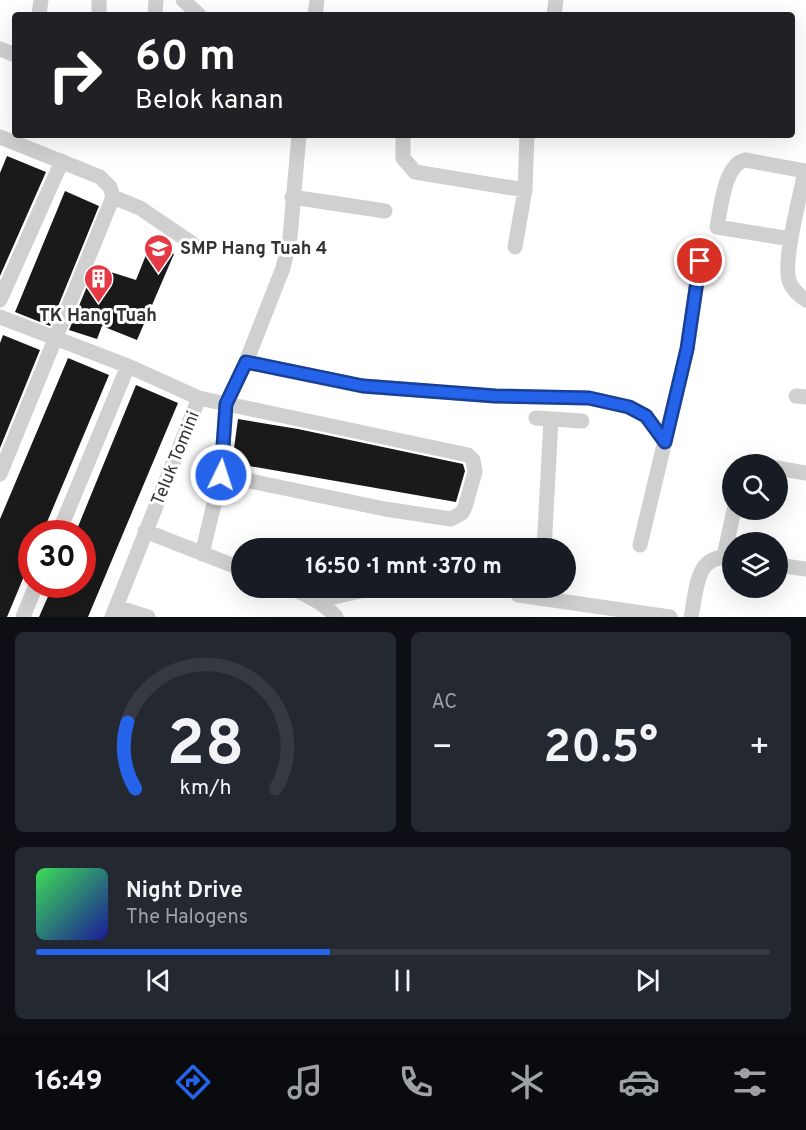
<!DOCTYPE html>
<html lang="id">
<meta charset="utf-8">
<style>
:root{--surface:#171b24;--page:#242831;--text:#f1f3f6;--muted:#9ea1a6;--line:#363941;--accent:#2563eb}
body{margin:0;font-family:Overpass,sans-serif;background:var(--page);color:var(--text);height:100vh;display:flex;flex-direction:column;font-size:22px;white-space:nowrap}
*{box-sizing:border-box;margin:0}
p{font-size:20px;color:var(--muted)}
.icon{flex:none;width:33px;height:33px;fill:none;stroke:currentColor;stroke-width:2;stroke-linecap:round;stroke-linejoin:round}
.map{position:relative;height:617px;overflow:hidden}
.details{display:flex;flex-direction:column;gap:15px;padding:15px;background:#0d0f14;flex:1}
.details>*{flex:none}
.guide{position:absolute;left:12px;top:12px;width:783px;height:126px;border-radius:6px;box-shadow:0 6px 24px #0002;background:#202124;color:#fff;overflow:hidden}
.controls{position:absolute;left:722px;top:454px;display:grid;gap:12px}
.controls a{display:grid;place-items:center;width:66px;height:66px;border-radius:50%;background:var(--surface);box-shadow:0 6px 24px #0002;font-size:30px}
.speed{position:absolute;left:18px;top:520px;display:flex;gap:12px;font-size:30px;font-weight:700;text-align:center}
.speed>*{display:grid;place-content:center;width:78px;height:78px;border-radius:50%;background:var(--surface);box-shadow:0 6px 24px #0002;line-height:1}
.speed .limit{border:9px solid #d22;background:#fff;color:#111}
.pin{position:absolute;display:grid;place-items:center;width:51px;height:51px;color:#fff;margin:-26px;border:3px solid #fff;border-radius:50%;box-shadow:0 2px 6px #0007}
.me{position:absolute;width:66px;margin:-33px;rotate:4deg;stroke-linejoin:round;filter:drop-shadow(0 0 4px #0008)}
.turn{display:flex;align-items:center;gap:21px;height:126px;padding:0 24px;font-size:27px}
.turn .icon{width:78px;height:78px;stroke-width:2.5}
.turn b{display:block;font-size:42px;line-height:51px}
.big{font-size:45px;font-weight:700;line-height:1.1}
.details .widget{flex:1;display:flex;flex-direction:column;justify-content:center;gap:9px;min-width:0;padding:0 21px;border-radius:9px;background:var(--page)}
.details .dial{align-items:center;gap:0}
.dial svg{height:156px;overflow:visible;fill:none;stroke:var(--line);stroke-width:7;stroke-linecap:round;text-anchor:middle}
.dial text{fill:var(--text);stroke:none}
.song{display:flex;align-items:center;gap:18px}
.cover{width:72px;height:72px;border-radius:9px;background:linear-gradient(135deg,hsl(130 70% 55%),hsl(240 70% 35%))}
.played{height:6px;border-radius:3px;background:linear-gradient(90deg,var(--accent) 40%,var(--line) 40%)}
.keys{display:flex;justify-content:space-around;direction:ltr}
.heat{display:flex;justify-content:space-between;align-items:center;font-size:33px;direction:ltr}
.details .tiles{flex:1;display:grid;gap:15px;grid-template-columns:1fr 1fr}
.widget:last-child{grid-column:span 2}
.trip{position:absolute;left:231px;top:538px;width:345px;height:60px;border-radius:30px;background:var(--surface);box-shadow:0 6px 24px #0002;font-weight:700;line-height:60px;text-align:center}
.dock{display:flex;height:96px;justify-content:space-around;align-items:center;background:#090b0e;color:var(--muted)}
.dock .icon{width:42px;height:42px}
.dock .selected{color:var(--accent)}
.dock b{font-size:27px;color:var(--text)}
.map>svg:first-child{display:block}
.building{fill:#1a1a1a}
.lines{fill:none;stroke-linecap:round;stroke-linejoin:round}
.minor{stroke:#d0d0d0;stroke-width:15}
.route-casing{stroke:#184099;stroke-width:15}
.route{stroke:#2563eb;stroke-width:10}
.labels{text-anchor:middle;stroke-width:6;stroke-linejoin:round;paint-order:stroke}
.poi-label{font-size:18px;font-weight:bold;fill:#333;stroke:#fff;text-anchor:start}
.street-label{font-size:18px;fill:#333;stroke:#fff}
</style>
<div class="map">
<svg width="806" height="617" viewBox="0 0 806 617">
<rect width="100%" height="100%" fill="#fff"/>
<path class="building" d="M7,156L46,172L0,276V173Z
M65,191L99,206L50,326L15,312Z
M150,245L174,254L137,340L102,326L97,339L69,330L95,267L136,280Z
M3,335L40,350L0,448V343Z
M68,358L109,375L42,534H32V557L7,617H0V519Z
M136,385L178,403L159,448L88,617H39L53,585H82V534H75Z
M238,419L298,429L463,464L465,471L456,502L232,463Z"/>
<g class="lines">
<path class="minor" d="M183,0L199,15
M39,15L41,0
M99,15V0
M155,15L156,0
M315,15L317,0
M554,15L556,0
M0,49L15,55
M403,135V158L415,172L525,190
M0,137L100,177L110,187L113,197L0,474
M805,171C801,194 781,265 790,283C793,290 800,296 806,300
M113,197L140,208L193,244
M292,197L385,211
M791,239L717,227C721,208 724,165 745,160L806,171
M515,247L525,190L527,135
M0,300L62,161
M0,317L128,366L199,398L112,617
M246,362L362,386L495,396L589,398L629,407L646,416L665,442
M796,396L806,397
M199,398L468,455L473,460L475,472L465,507L462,513L451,519L385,509L221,475
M536,418L582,421
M777,468L806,473
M145,531L242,569
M58,534L128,366
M640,545L687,349L700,261
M544,549L551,420
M202,554L221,475L226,404L246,362L283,268L290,237L299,135
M724,556L734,510
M777,565L806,569
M290,588C307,595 324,603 336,617
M518,595L670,617
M317,601L374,588
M116,607L148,617
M23,617L36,585
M691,617C697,590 695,552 732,558"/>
</g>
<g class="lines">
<defs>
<path id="route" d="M221,475L226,404L246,362L363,386L495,396L589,398L629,407L646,416L665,442L687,349L700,261"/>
</defs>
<use href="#route" class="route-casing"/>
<use href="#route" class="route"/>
</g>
<defs>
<symbol id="school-pin" viewBox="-11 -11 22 30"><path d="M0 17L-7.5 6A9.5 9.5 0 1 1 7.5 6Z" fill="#e63946" stroke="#fff"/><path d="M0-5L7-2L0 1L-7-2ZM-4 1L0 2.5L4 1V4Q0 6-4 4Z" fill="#fff"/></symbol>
<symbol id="building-pin" viewBox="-11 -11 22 30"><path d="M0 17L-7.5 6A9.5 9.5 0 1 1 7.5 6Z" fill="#e63946" stroke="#fff"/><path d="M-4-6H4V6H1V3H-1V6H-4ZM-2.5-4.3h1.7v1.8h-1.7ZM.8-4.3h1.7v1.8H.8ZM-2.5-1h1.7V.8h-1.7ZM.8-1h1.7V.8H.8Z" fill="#fff"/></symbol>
</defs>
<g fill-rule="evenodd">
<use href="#school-pin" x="142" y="232" width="33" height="45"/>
<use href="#building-pin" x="82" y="262" width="33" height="45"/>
</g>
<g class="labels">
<g class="poi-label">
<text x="180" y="254">SMP Hang Tuah 4</text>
<text x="98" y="321" text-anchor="middle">TK Hang Tuah</text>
</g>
<g class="street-label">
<text transform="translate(175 458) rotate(-68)" y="6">Teluk Tomini</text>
</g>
</g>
</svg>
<div class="controls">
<a><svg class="icon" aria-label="search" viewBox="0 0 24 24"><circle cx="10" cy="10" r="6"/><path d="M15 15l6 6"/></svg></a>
<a><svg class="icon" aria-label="layers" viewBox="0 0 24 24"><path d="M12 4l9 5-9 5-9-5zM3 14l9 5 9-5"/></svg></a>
</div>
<div class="speed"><div class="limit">30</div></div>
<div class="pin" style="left:700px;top:261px;background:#d93025"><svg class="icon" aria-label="arrive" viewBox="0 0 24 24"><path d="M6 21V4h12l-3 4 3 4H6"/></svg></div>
<svg class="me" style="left:221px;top:475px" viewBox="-20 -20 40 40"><circle r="17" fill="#2563eb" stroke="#fff" stroke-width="3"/><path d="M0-11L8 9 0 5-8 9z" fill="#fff"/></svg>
<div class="trip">16:50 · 1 mnt · 370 m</div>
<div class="guide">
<div class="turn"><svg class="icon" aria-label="right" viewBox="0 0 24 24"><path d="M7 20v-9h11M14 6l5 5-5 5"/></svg><div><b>60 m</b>Belok kanan</div></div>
</div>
</div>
<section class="details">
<div class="tiles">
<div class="widget dial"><svg viewBox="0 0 100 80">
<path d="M14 69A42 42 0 1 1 86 69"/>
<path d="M14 69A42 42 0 0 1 10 35" stroke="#2563eb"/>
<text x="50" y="56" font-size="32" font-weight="700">28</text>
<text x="50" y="72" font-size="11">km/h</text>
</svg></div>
<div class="widget"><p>AC</p>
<div class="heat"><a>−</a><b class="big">20.5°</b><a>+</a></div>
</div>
<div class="widget">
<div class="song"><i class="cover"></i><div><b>Night Drive</b><p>The Halogens</p></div></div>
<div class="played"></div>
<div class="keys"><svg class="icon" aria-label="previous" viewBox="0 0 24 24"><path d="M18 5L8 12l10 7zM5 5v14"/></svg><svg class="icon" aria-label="pause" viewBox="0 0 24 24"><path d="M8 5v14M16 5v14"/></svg><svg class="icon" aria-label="next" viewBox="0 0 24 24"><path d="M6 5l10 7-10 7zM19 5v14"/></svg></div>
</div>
</div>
</section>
<nav class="dock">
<b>16:49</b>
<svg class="icon selected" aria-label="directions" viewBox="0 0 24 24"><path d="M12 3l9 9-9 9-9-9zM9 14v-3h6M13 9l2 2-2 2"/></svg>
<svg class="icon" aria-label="music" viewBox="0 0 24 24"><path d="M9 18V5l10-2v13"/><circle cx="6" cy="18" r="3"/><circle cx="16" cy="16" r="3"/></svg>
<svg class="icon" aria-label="phone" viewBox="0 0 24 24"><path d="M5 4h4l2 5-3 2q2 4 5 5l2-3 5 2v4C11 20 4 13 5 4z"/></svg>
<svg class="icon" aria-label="climate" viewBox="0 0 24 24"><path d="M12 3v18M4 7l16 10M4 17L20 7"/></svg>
<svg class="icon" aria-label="car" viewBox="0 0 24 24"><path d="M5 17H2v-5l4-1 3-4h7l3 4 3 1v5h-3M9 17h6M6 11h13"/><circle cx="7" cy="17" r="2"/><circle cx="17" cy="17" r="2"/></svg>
<svg class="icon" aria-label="filters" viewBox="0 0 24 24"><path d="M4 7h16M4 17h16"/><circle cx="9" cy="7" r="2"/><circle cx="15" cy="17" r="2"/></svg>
</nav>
